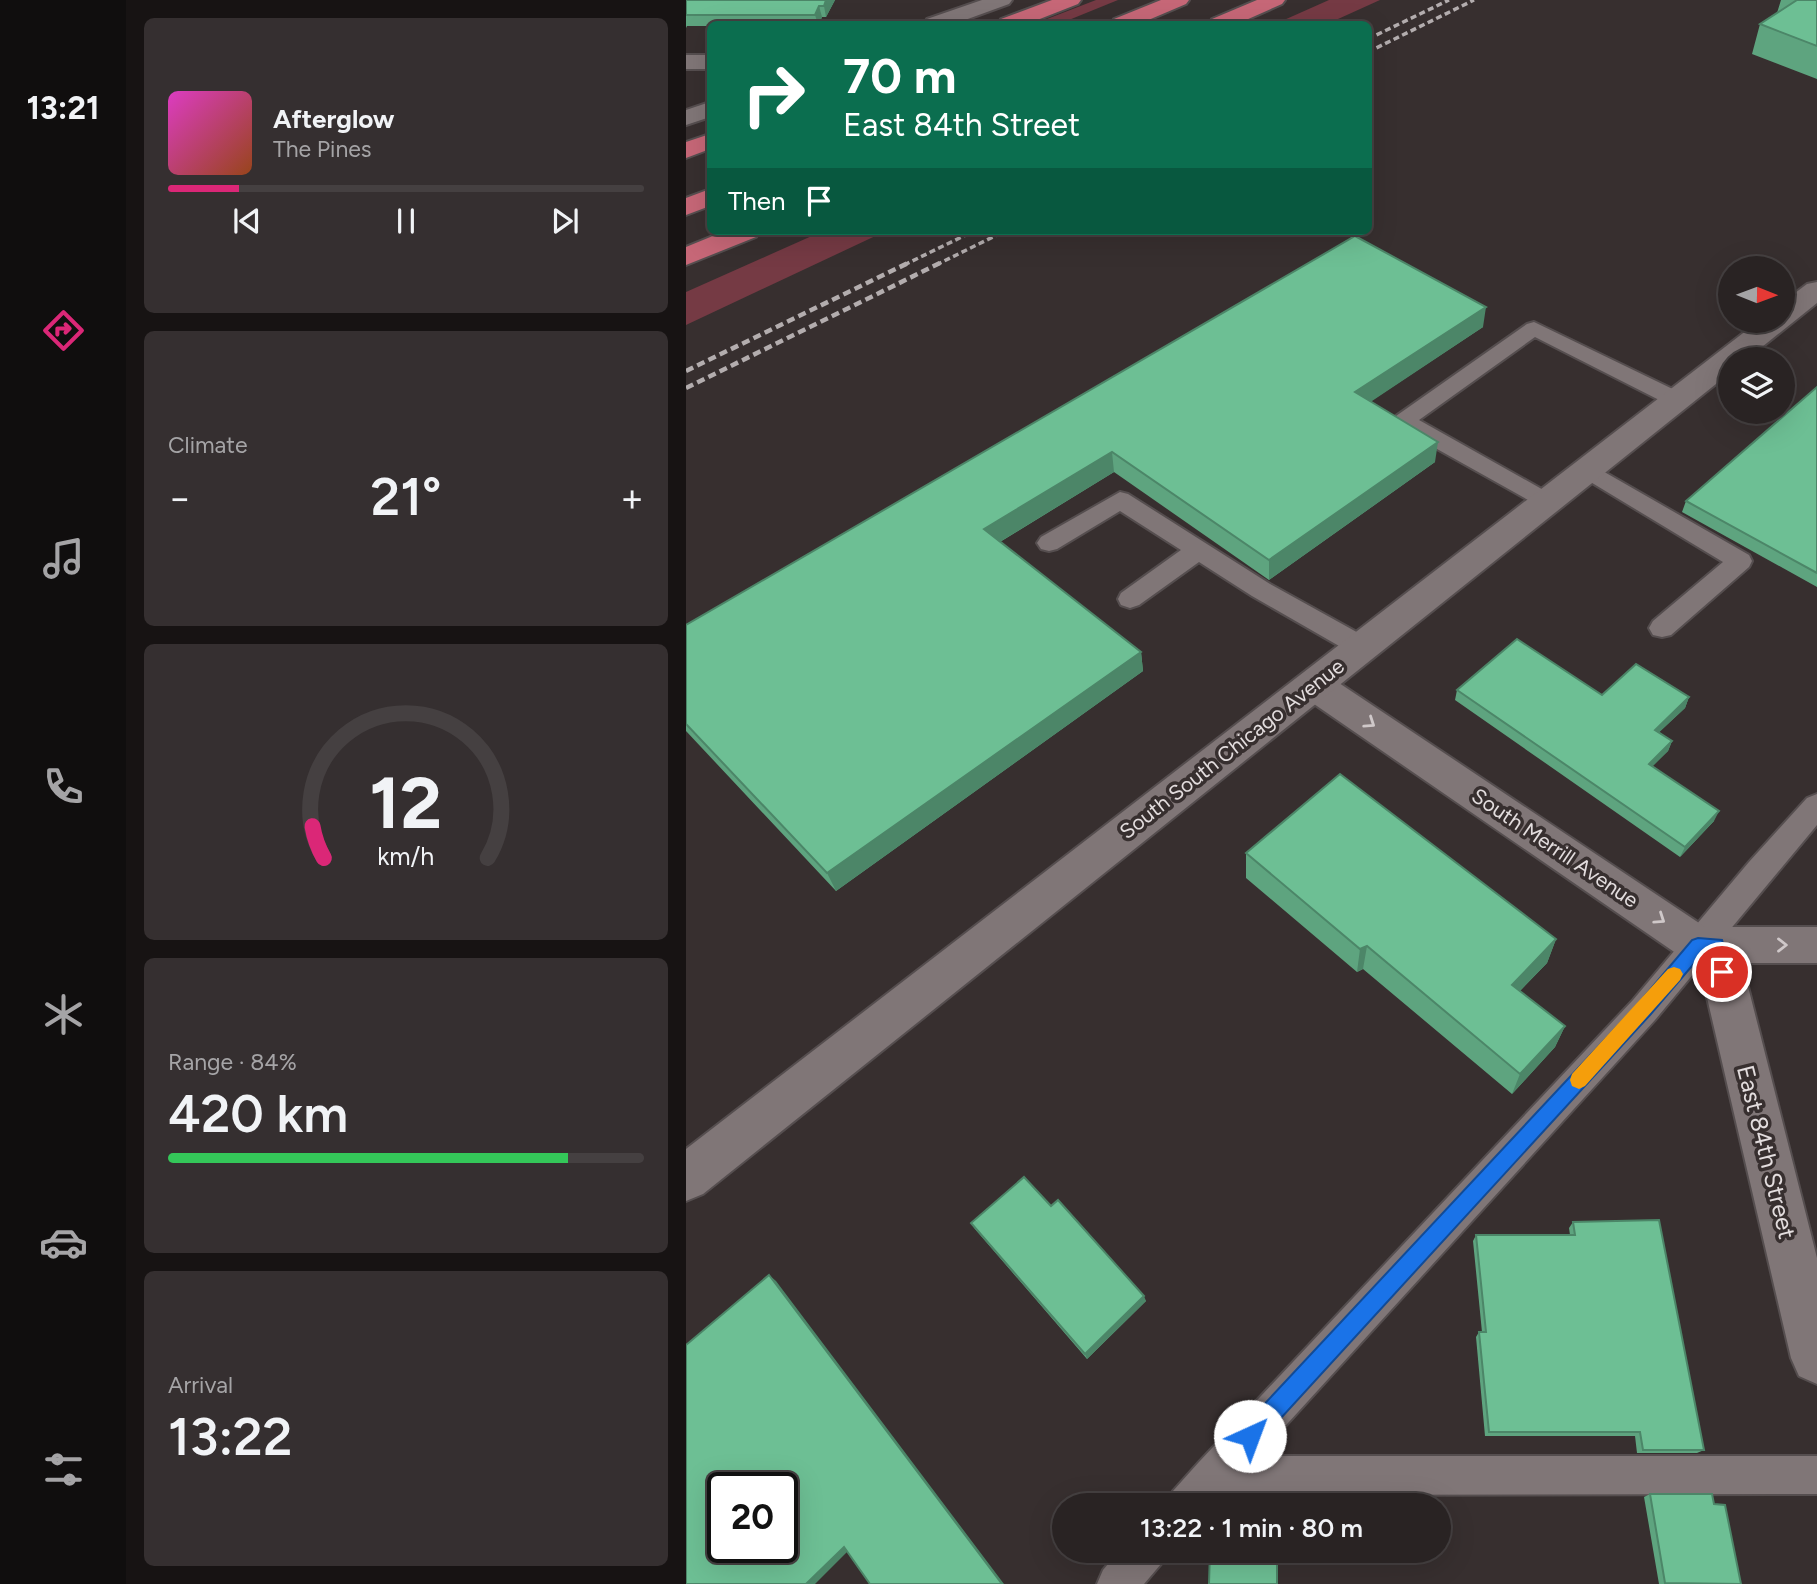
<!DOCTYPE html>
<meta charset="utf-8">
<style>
:root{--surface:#292323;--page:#352f30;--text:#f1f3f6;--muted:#a5a4a6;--line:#454041;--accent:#db2777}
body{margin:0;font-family:Figtree,sans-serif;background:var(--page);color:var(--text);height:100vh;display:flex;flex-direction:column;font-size:26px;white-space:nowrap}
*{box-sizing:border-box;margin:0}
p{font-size:23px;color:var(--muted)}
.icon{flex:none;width:38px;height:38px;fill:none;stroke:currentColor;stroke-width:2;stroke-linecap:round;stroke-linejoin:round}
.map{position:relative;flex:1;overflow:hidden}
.details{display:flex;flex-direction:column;gap:18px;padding:18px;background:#171313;width:560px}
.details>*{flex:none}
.hud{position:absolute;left:21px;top:21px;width:665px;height:214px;border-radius:10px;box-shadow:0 7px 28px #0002,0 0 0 2px var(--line);background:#0b6e4f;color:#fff;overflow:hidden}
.needle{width:46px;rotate:91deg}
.tools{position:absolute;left:1032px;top:256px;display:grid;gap:14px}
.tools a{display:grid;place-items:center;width:77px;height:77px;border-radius:50%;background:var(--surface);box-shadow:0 7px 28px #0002,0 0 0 2px var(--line);font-size:35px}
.speed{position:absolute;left:21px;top:1472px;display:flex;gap:14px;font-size:35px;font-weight:700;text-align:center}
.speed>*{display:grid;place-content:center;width:91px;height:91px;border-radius:50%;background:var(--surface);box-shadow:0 7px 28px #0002,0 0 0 2px var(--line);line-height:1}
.speed .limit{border:4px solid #111;border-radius:10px;background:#fff;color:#111}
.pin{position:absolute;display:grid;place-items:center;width:60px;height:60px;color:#fff;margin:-30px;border:4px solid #fff;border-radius:50%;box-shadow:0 2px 7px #0007}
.me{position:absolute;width:77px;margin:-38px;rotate:43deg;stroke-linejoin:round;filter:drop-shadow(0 0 5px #0008)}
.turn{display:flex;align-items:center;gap:24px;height:147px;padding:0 21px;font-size:32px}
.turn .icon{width:91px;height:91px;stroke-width:2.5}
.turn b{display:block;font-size:49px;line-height:60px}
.then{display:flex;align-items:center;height:66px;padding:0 21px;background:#0003;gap:14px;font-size:26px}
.big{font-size:52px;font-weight:600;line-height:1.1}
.details .tile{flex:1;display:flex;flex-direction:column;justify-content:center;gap:10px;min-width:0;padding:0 24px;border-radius:10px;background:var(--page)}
.details .dial{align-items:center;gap:0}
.dial svg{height:182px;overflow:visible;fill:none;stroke:var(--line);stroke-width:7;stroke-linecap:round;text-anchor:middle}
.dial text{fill:var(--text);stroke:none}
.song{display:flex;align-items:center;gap:21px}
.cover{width:84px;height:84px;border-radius:10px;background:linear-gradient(135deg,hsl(310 70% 55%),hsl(20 70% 35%))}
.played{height:7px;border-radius:4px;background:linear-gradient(90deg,var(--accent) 15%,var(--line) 15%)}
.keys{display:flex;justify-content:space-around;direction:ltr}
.heat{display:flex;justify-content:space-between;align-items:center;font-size:38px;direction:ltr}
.charge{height:10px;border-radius:5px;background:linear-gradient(90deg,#34c759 84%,var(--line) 0)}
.trip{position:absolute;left:366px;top:1493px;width:399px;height:70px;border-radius:35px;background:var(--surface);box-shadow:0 7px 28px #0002,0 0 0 2px var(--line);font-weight:600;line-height:70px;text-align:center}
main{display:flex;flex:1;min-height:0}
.dock{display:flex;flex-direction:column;width:126px;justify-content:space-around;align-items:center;background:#100e0e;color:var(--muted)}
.dock .icon{width:49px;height:49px}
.dock .on{color:var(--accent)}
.dock b{font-size:32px;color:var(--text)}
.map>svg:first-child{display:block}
.green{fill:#753a44}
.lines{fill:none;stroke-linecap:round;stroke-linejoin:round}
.lane-casing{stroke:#554e4f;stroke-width:4}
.street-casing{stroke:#554e4f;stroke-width:4}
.secondary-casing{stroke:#554e4f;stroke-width:4}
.highway-casing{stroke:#554e4f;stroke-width:4}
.lane{fill:#807677;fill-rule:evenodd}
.street{fill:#807677;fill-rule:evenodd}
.secondary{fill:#807677;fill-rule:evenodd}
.highway{fill:#c66777;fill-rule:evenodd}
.rail-far1{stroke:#b3adae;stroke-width:3.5;stroke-dasharray:6 3.5;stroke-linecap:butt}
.rail{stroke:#b3adae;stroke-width:4.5;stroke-dasharray:8 4.5;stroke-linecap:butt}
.wall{fill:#5ea47f}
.shaded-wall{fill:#4c8668}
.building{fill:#6dbf94;stroke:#4c8668;stroke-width:2;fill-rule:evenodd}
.oneway{stroke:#cfc8c9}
.route{fill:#1a73e8;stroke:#114b97;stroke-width:2}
.slow{fill:#f59e0b}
.labels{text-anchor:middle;stroke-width:7;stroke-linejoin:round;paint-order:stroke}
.street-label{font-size:21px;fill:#e3ddde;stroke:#372f2f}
.near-street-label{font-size:24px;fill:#e3ddde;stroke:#372f2f}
</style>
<main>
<nav class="dock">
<b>13:21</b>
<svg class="icon on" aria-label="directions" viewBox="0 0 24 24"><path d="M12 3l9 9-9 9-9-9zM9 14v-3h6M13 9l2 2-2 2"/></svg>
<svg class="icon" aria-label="music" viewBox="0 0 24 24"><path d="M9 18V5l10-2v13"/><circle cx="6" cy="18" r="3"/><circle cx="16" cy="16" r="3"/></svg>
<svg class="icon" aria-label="phone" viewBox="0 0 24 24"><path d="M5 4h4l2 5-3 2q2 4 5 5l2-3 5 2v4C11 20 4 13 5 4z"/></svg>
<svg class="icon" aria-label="climate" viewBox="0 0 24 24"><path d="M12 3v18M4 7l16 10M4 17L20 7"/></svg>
<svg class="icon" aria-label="car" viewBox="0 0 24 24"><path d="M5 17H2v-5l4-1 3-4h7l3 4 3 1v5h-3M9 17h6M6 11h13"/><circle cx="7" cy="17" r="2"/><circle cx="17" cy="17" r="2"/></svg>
<svg class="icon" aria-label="filters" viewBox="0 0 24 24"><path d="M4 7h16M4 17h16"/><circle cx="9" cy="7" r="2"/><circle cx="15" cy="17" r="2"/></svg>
</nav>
<section class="details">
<div class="tile">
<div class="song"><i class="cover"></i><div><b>Afterglow</b><p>The Pines</p></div></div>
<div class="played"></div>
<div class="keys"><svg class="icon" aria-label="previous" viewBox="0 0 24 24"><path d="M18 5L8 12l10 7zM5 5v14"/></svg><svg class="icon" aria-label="pause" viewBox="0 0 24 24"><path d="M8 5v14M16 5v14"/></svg><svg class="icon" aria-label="next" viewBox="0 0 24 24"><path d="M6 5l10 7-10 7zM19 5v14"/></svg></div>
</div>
<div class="tile"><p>Climate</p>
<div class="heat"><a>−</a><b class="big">21°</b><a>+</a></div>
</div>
<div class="tile dial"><svg viewBox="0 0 100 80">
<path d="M14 69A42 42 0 1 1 86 69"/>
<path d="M14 69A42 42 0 0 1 9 55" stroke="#db2777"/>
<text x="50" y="56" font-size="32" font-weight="700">12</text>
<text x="50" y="72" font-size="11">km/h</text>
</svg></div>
<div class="tile"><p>Range · 84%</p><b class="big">420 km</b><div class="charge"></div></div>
<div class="tile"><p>Arrival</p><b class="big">13:22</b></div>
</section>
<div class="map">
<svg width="1131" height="1584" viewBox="0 0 1131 1584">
<rect width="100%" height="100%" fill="#372f2f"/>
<path class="green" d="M410,0H432L373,24H348Z
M643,0H694L641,24H589Z
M137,231H200L0,325V292Z"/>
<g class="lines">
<defs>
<path id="lane" d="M848,322L999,395L1002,400L999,405H983L849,337L733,420L868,496L872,502L868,508L860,510L710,426L707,421L710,416L841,324Z
M901,462L1063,555L1066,561L1063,567L985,635L976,637L967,635L963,628L967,621L1037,562L893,475L890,470L893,465Z
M434,492L442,494L584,584L685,640L689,647L685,654L676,657L667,654L566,596L513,562L453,605L444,608L435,605L432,599L435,593L495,550L434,511L371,549L363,551L355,549L351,543L355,537Z
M1131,794V825L969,1020L572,1456H1131V1494L536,1495L528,1505H481L487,1491L513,1462L947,1000L1063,862L1121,798Z
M434,1550H481L475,1564L458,1584H411L417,1570Z"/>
<path id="street" d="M0,55H24V69H0Z
M628,671L641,675L1019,927H1131V963H1056L1131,1258V1384L1113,1376L1105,1358L1013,963L997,958L615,695L610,685L615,675Z"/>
<path id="secondary" d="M296,0H326L323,4L268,24H238L241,19Z
M24,102V117L0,125V110Z
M1131,282V303L1061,359H1045V372L17,1194L0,1201V1149L1074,320H1097V302L1121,284Z"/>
<path id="highway" d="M366,0H395L392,4L341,24H312L315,19Z
M475,0H503L500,4L453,24H425L428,19Z
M571,0H599L596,4L551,24H523L526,19Z
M24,134V149L0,158V142Z
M24,189V206L0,215V198Z
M39,231H74L70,237L0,265V247Z"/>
</defs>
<use href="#lane" class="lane-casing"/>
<use href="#street" class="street-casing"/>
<use href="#secondary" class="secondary-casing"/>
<use href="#highway" class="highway-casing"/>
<use href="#lane" class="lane"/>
<use href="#street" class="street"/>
<use href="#secondary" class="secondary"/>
<use href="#highway" class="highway"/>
<path class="rail-far1" d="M682,39L763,0
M682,52L788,0
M218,265L288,231
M250,265L319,231"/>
<path class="rail" d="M0,371L222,263
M0,388L254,263"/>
</g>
<path class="wall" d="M0,0H149L140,17H136L133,24H24V26H1L0,28Z
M1095,0H1131V79L1066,54L1074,24L1091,13Z
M669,236L797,327L685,401L749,462L583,580L428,472L314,542L455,652L457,671L150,891L0,731V625Z
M1131,387V587L996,512L1000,501Z
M771,690L1003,697L999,708L973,732L986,741L982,751L966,766L1028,821L994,857L769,700Z
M560,853L870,939L861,963L834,991L879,1026L869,1047L826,1094L677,969L671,972L560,878Z
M365,1206L460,1301L401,1359L289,1229L285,1223Z
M887,1222L1018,1450L1011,1453H951L949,1436H799L790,1337L793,1332H796L787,1241L790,1235H884L883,1228Z
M964,1494L1028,1504L1053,1584H973L958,1497Z"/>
<path class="shaded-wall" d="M140,0H149L140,17L138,6Z
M133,6L136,17L133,24H132L129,15Z
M800,307L797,327L668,413L669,392Z
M752,442L749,462L583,580V560Z
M426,452L428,472L302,549L298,529Z
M455,652L457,671L150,891L141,873Z
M1003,697L999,708L965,740L969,730Z
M986,741L982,751L959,774L963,764Z
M1033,811L1028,821L994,857L999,847Z
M870,939L861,963L818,1007L826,985Z
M681,946L677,969L671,972L674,949Z
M879,1026L869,1047L826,1094L834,1074Z
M83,1275L90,1281L318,1584H316Z
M458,1296L460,1301L401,1359L399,1354Z
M158,1547L164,1549L129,1584H120Z"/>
<path class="building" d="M0,0H140L138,6H133L129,15H0Z
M1111,0H1131V46L1074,24Z
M669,236L800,307L669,392L752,442L583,560L426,452L298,529L455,652L141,873L0,724V625Z
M1131,387V573L1000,501Z
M831,639L916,695L950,664L1003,697L969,730L986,741L963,764L1033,811L999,847L771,690Z
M654,774L870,939L826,985L879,1026L834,1074L681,946L674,949L560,853Z
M338,1177L365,1206L372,1200L458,1296L399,1354L285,1223Z
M973,1220L1018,1450H957L954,1432H803L793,1332H800L790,1235H889L887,1222Z
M83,1275L316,1584H184L158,1547L120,1584H0V1345ZM37,1488H96V1547H37Z
M964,1494H1026L1028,1504L1039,1505L1055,1584L979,1583Z
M524,1550H591V1584H523Z"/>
<defs><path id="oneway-chevron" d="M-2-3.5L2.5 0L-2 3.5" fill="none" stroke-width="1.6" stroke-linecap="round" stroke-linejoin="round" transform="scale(1.75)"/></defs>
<g class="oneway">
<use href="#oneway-chevron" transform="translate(684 723) rotate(34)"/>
<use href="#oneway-chevron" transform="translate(974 919) rotate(34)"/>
<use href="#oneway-chevron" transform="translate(1096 945)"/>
</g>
<path class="route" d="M1012,938L1036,940L1045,972L1043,978L1036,980L1030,978L1023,953H1017L964,1015L572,1443L564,1447L556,1443L553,1436L556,1428L952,1004L1006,940Z"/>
<path class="slow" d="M988,967L994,969L997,974L994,980L899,1086L893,1089L886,1086L884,1080L886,1074L982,969Z"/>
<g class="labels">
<g class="street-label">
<text transform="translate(546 749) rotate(-38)" y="7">South South Chicago Avenue</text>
<text transform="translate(869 848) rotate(34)" y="7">South Merrill Avenue</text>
</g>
<g class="near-street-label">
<text transform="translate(1080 1152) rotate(76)" y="8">East 84th Street</text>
</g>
</g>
</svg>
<div class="tools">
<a><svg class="needle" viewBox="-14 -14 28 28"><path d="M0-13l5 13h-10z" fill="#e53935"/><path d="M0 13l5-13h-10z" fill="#a5a4a6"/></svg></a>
<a><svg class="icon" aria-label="layers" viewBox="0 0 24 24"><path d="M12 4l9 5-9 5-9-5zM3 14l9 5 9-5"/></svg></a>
</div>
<div class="speed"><div class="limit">20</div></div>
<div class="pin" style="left:1036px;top:972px;background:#d93025"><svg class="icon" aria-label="arrive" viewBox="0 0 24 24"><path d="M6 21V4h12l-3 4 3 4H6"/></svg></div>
<svg class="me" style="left:564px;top:1436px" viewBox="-20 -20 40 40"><circle r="19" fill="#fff"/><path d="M0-13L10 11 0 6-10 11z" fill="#1a73e8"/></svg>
<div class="trip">13:22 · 1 min · 80 m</div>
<div class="hud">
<div class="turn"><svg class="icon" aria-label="right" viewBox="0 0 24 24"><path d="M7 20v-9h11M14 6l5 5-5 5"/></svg><div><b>70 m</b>East 84th Street</div></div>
<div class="then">Then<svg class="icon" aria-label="arrive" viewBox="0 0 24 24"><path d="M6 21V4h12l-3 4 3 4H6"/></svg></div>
</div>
</div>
</main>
